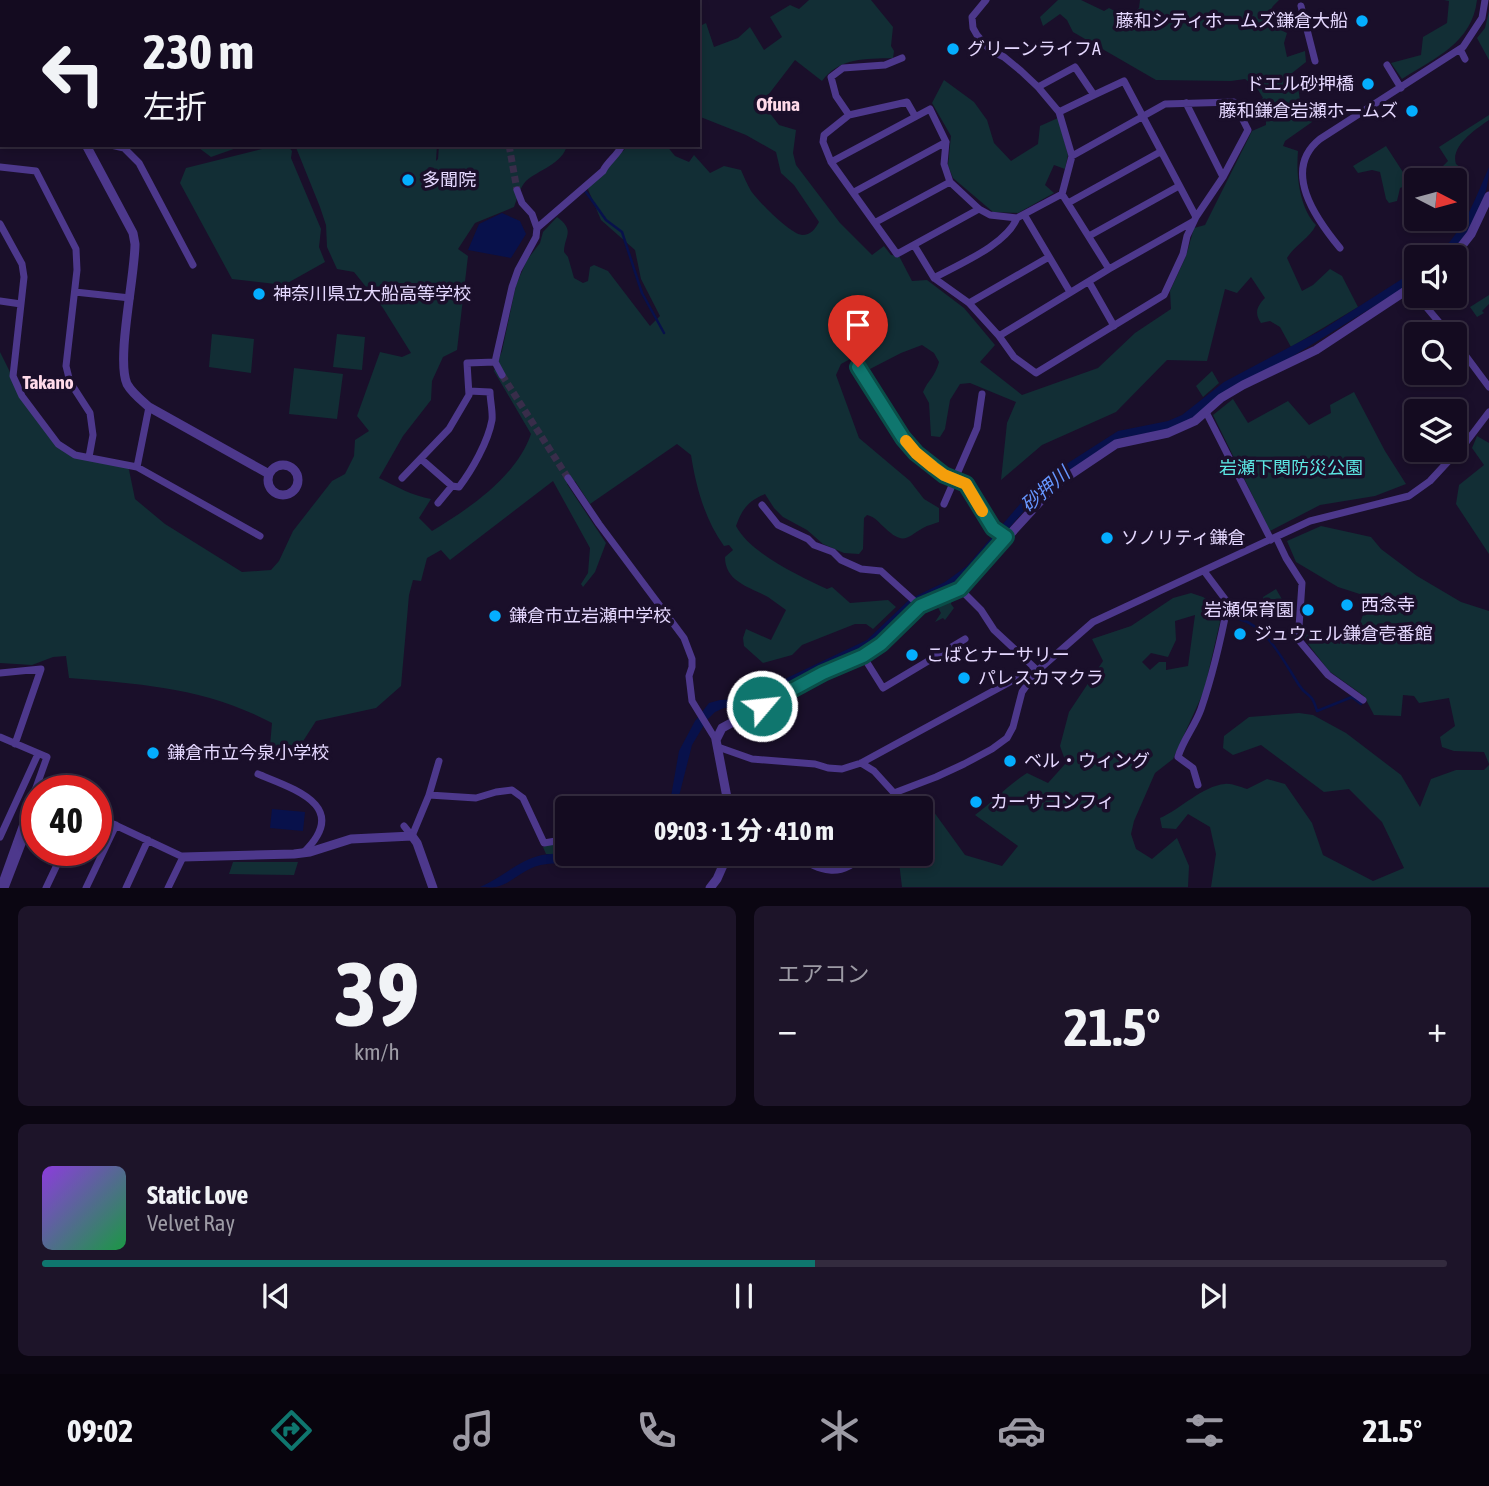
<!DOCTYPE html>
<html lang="ja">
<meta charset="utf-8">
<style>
:root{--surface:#140b20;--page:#1d1429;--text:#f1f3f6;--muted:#9d9ba5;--line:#332b3e;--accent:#0f766e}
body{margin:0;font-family:"Asap Condensed","Noto Sans JP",sans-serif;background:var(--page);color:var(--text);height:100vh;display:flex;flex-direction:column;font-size:26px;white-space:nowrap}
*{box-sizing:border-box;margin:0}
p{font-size:23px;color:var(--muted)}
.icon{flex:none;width:38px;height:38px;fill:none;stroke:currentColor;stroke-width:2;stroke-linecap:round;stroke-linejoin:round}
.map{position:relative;height:888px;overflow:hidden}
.drawer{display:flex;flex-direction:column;gap:18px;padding:18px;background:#0b0612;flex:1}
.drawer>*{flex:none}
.guide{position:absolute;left:0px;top:0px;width:700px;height:147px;box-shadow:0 4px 10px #0003,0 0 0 2px var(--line);background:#140b20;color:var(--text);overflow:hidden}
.needle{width:46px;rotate:96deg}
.buttons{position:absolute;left:1404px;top:168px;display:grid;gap:14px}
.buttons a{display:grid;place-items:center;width:63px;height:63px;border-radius:7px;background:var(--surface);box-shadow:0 4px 10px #0003,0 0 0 2px var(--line);font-size:35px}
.speed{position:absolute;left:21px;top:775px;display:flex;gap:14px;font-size:35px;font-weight:700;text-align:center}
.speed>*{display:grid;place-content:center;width:91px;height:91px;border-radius:50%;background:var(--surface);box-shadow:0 4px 10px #0003,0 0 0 2px var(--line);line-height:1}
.speed .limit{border:10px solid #d22;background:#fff;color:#111}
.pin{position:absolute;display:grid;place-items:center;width:60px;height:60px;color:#fff;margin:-72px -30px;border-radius:50% 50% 50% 0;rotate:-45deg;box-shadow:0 0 7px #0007}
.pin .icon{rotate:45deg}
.me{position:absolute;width:77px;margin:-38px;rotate:62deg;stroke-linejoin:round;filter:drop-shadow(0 0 5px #0008)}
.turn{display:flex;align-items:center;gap:24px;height:147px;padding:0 28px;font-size:32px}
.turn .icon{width:91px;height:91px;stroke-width:2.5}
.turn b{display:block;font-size:49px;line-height:60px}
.big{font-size:52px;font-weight:700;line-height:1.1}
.drawer .card{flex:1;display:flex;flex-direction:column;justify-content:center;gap:10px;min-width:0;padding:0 24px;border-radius:10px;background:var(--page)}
.drawer .dial{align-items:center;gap:0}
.dial b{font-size:91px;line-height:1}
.song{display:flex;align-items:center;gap:21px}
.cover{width:84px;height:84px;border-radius:10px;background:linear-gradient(135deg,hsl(270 70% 55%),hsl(140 70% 35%))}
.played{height:7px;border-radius:4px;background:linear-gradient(90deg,var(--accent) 55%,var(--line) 55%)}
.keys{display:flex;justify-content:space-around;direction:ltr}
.heat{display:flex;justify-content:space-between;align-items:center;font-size:38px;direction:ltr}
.drawer .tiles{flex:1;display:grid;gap:18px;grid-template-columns:1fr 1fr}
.card:last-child{grid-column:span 2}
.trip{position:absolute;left:555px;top:796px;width:378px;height:70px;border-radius:7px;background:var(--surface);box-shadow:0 4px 10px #0003,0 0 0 2px var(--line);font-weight:700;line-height:70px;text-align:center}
.tabs{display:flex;height:112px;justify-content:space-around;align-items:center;background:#08040d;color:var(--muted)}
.tabs .icon{width:49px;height:49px}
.tabs .active{color:var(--accent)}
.tabs b{font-size:32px;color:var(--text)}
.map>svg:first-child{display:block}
.green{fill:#122e35;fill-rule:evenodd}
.water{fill:#08114b}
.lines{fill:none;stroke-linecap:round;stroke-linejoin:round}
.stream{stroke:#08114b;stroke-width:2.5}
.minor-tunnel{stroke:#382d4a;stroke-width:7;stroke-dasharray:7 3.5;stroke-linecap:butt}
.minor{stroke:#4d388c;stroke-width:7}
.tertiary{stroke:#4d388c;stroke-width:9}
.route-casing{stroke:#0a4d48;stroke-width:18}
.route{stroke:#0f766e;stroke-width:12}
.slow{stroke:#f59e0b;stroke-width:12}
.poi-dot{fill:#04aeff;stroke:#1a0f2a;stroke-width:2.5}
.labels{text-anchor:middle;stroke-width:7;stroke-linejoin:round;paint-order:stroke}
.poi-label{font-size:18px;fill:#e5d8ff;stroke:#1a0f2a;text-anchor:start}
.park-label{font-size:18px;fill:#5ce7e3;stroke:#1a0f2a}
.neighbourhood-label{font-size:19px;font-weight:bold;fill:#ffdae9;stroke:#1a0f2a}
.water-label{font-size:19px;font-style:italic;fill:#6696ff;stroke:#1a0f2a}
</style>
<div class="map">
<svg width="1489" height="888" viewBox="0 0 1489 888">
<rect width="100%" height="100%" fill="#1a0f2a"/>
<path class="green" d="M809,0H871L893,27L891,46L894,51L893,58C865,59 840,57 822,81L795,60L762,103L779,125L796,130L793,153L796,165L840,223L872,255L884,246L891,255L899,256L912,281L927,280L964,308L995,345L980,362L1022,395L1098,368L1135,333L1171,309L1170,291L1186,256L1194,228L1205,225L1252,131L1266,125V119L1257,102L1263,98L1257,88L1245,79L1231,81L1156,80L1073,32L1067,20L1060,14L1043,26L1040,17L1058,0H1081L1104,11L1109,8L1128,18L1139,8L1140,0H1279L1273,6L1266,18L1268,24L1287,33L1284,43L1287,57L1305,51L1306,62L1292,73L1298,86L1301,108L1312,122L1285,141L1283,146L1298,151C1296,174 1299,207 1316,225C1309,239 1295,245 1287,258L1302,291L1313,285L1330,269L1342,276L1358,307L1291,347L1280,327L1270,321L1261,323C1254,313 1257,306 1265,298L1251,277L1237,293L1225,289L1207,361L1167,360L1116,412L1042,445L1001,480L1007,423L1016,402L970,383L960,384L950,400L945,429L940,437L931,436L929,403L923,392C928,380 935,377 939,362L934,353L922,345L901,353L870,369L864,361L852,358L841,364L836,375L859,438L910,481L924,499L939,508V522C934,524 928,525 923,528C907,537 904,546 885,528C879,523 876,517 867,515L864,518L863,549L859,554L844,553L823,544L807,530L783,517L774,508L765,494C748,501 742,509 736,526C750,553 799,576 827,589L832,587L850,603L888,600L896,607L873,629L866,624H855L802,645L792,655L763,663L744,646L743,638L746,629L771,640L786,610C780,606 774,601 768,597C750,587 725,582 725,557L733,550L729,545L724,546C705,520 696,487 691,455L677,444L590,504L575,481L567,484L606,543L595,572L583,587L581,584L588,573L590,548L553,481L450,560L441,550L427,558L421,581L413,580L409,595L401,686L376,708L316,721L298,749L270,746L272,723C206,688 142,684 69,678L66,656L53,657L32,665L0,663V352L22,396L66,450L128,465L135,499L165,524L242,572L271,570L279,561L293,531L332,481L345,474L354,456L355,440L369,431L357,416L380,352L402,357L411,353L383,308L354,272L337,269L327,247L326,225L320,207L295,145H437L436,161L438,159L439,145H567C563,164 538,170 526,181C520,187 517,199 514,207L475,223L458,249L468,256L457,350L443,357L432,381L431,400L403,436L379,478C395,486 413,496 431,499L419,518L432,531C470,508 516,477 531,434L494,371L502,351L516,285L527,260L540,243L543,232L557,217C576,231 564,236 564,252L568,257L574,278L583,283L588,281L590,267L594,265L608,271L650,326L660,316L641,279L635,250L601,220L587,187L629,145H666L675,156L689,162L694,155L710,173L724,166L741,170C744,177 747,184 751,191C758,201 790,234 802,235C811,235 815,229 819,222L794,185L781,173L776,152L746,135L698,116V51L702,50L698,27L706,23L714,47L738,38L750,27L764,50L782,37L770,17L790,5L799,9Z
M1444,0H1477C1472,43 1435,58 1402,79L1391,63L1421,55L1423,37L1447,23L1449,1Z
M1489,11V60L1477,38L1485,28Z
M944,80L974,102L987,120L994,143L1011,161L1038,144L1040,126L1058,118L1068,155L1065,169L1054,165L1045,185L1054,193L1018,213L993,212L953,178L948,165L951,136L932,103Z
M1489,115V120C1476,129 1450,146 1456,164L1465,171L1454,187V180H1445L1446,175L1441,168L1448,161L1439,147Z
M195,145H245L211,157Z
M278,145H287L292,151L291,158L321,229L319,247L325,262L284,285L232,279L180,183L186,168Z
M1386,146L1412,186L1414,184L1416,195L1412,188L1405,186L1400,188L1397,201L1389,203L1386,199L1380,172L1372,170L1358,173L1353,166Z
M1489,295V304L1482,311L1484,313L1477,317L1470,307Z
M212,334L254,339L251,373L209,367Z
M337,334L365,337L362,370L333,367Z
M294,368L343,374L337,419L289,414Z
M1212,371L1219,383L1203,397L1196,386Z
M1354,392L1385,451L1406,484L1375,496L1320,505L1270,531L1213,415L1233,399L1248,423L1288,401L1309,425L1331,413L1330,405Z
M1477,436L1489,443V554L1456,504L1459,485L1484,465L1472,448Z
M1321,526L1371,537L1381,549L1417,576L1461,602L1489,611V764L1484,752L1454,751L1442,747L1440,737L1455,726L1449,698L1419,703L1414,696L1403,695L1401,716L1374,715L1364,696L1329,671L1308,644L1303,633L1340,644L1342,635L1355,638L1369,597L1338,587L1296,562L1287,541Z
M1276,589L1283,601L1271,609L1266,607L1263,597Z
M1191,593L1203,597L1214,604L1220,622L1204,691L1173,759L1155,773L1134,821L1131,834L1136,849L1152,859L1177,838L1189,866L1188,887H902L898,854H920L921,810L931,808L965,855L1002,866L1018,846L975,815C994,801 1008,785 1027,773L1048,783L1066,763L1060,746L1069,712L1103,661L1092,639L1131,626L1173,598ZM1195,615L1188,666L1166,670V662H1159L1150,670L1142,662L1151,653L1168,657L1176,640L1175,621Z
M952,599L951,604L954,608L945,620L943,618L935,622L941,613L937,606Z
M1299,713L1313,715L1346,733L1401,775L1420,807L1431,779L1456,770H1484L1489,765V887H1211L1216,854L1210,827L1188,814L1176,829L1162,828L1160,818C1181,809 1202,786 1225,784C1231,783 1240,787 1247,789L1267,779L1285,784L1312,823L1323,855L1373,881L1404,868L1382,822L1349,789L1324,792L1261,745L1233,755L1223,748L1224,736L1249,717Z
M567,834V854H625L604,856L546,854L543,847L558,842Z
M233,862H298L294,875L229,874Z"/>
<path class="water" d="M1489,167C1489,201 1470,234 1446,257H1435C1464,231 1474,202 1489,167Z
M502,213L520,221L526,234L511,258L468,250L479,224Z
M1416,270V279L1402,289L1186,422L1170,429L1121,438L1072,469L1029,505L967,577L953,587L915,604L871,646L757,704L724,708L715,712L707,720L692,745L676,808H669L679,751L695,721L709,703L720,700L753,698L789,677L867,640L910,599L945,582L967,566L1026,497L1068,463L1118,431L1168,421L1182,415L1224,382L1322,330Z
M272,809L305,812L303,831L270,828Z
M629,854H644C609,876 583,861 547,864C524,866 514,883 496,887C492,888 485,887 480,887C502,878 518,860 542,855C571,850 600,862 629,854Z"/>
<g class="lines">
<path class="stream" d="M586,192L606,220L622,232L642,293L664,333
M1239,619C1267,626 1284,662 1299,685C1307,698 1311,690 1317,711L1352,697L1361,704"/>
<path class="minor-tunnel" d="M509,145L517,190
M502,375L568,478"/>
<path class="minor" d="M79,0L82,2
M537,0L541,2
M986,0L972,17L973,28L977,35L990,50L1004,57L1021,71L1038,87L1059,112L1072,156L1062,194L1109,269
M40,2L47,0
M491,2V0
M570,2L571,0
M654,2L656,0
M1301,6L1315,61
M1460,49L1465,59
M1387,65L1401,88
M1038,87L1075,67L1094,95L1124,81L1196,217
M1186,103L1223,177
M0,110H2
M1059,112L1094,95
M849,115L836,96L831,77L843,68L885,65L902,58
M915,116L907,102L849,115L824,135L823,142L831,162L897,254L979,209
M111,145L124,148L139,163L193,265
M831,162L930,109L946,142L944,164L950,182L979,209L990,215L1017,218L1062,194
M0,167L36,171L76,249L77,270L66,366L70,382L90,413L93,435L89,457
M854,192L946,142
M1068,203L1160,152
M1025,216L1070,292
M876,222L950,182
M0,224L22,264L24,277L13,376L22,396L58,444L75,455L137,467L260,536
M537,228L603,171C607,162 619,154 622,145
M1089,236L1179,186
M914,245L934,278L969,303L999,336L1014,357L1036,373L1164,295L1183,254L1187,236L1196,217L1223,177L1248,130L1234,102L1165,104L1072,156
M1340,248C1316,219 1281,170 1320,139L1463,47L1482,18L1485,0
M934,278C959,264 1006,245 1017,218
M1089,282L1114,326
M75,292L130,298
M1417,296L1449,334
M0,301L21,304
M969,303L1049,257
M999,336L1109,269L1194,221
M1454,340L1489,387
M858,367L903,438L916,453L944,475L966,484L993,528L1006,537
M502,375L495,362L512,287L518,270L536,237L537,228L532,214L522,203L517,190
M1206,412L1271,540
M421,459L452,486L459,487C472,470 488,442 492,420C493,412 490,400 490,392L469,391
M137,467L149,407
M402,478L449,429L469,395L467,363L495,362
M568,478L599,524L684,638L692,659V667L689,676L692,701L716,740
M438,503L452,486
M944,504L977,428L982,394
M762,505L778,525L808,539L814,545L833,552L841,560L861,569L881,571L920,606
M1276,537L1286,558L1302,583L1299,627L1295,632L1297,638L1328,675L1363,700
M960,589L981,610L994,630L1038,671
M863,656L883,688L965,639
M0,673L41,669L15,744
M0,737L47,757L0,888
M718,747L752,759L815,764L828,768L842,769L861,763L1028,672H1036
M861,763L874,771L894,793
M258,774C294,789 352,806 303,853
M1198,785L1193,768L1178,757C1183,740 1195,726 1201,709C1213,674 1221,639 1228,603L1204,571
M42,791H45
M429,795L476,798L496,792L512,790L523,798L544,843L556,841L567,831
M884,808L894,793L936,777L964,764L992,749L1007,738L1013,727L1022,692L1036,672L1093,622L1310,521L1409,496L1430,481L1467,441L1489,412
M96,816L183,857L168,888
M404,826L412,836
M412,836L429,795L439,761
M0,837L38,754
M793,854C819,871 841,880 864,854
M5,888L37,805
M46,888L64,850
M86,888L116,825
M126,888L148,840"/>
<path class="tertiary" d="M8,0L9,2
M86,145L133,233L135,244C135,276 116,359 127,384C132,393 141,400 149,407L269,474
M1453,257L1471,234L1489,196
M268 480a15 15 0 1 1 30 0a15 15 0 1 1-30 0Z
M729,808L716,740L722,728L823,673L863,656L881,644L920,606L960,589L1055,485L1116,444L1168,433L1195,421L1221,398L1243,385L1316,350L1416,284
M183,857L294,854L310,852L351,839L412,836L417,843L433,888
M710,888L717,879L728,854"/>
</g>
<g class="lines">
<defs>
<path id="route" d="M762,706L823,673L863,656L881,644L920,606L960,589L1006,537L993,528L966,484L944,475L916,453L903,438L858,367"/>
</defs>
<use href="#route" class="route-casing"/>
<use href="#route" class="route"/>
<path class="slow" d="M906,441L916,453L933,467L944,475L966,484L982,511"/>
</g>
<g class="poi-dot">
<circle cx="1362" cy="21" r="7"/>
<circle cx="953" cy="49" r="7"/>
<circle cx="1368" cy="84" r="7"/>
<circle cx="1412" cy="111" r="7"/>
<circle cx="408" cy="180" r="7"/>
<circle cx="259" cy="294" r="7"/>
<circle cx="1107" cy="538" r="7"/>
<circle cx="1347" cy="605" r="7"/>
<circle cx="1308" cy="610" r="7"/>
<circle cx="495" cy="616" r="7"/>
<circle cx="1240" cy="634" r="7"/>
<circle cx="912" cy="655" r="7"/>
<circle cx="964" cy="678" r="7"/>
<circle cx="153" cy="753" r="7"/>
<circle cx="1010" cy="761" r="7"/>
<circle cx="976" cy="802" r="7"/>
</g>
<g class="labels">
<g class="poi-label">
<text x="1348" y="27" text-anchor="end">藤和シティホームズ鎌倉大船</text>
<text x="967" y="55">グリーンライフA</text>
<text x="1354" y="90" text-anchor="end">ドエル砂押橋</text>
<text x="1398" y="117" text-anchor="end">藤和鎌倉岩瀬ホームズ</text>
<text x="422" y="186">多聞院</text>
<text x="273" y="300">神奈川県立大船高等学校</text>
<text x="1121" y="544">ソノリティ鎌倉</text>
<text x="1361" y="611">西念寺</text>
<text x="1294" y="616" text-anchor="end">岩瀬保育園</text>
<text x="509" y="622">鎌倉市立岩瀬中学校</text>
<text x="1254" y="640">ジュウェル鎌倉壱番館</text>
<text x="926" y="661">こばとナーサリー</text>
<text x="978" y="684">パレスカマクラ</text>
<text x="167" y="759">鎌倉市立今泉小学校</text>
<text x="1024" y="767">ベル・ウィング</text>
<text x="990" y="808">カーサコンフィ</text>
</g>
<g class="park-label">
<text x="1291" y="474">岩瀬下関防災公園</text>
</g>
<g class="neighbourhood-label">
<text x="778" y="111">Ofuna</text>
<text x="48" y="389">Takano</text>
</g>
<g class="water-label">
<text transform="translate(1045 489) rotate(-41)" y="7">砂押川</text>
</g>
</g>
</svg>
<div class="buttons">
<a><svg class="needle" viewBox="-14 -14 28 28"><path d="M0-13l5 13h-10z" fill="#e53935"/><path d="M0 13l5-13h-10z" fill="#9d9ba5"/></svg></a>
<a><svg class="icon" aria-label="sound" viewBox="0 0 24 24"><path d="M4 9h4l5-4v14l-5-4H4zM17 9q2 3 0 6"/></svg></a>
<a><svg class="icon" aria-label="search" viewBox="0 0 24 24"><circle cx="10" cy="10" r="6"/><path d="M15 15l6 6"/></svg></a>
<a><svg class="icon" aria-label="layers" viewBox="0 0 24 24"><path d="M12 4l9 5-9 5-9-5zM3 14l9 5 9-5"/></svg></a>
</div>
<div class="speed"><div class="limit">40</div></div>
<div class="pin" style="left:858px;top:367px;background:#d93025"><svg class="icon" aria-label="arrive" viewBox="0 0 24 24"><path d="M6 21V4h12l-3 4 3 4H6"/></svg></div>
<svg class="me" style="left:762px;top:706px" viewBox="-20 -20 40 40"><circle r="17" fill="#0f766e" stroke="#fff" stroke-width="3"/><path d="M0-11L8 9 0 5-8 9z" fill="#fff"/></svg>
<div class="trip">09:03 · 1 分 · 410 m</div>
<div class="guide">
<div class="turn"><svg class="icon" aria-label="left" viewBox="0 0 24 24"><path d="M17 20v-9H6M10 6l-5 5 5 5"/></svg><div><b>230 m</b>左折</div></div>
</div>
</div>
<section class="drawer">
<div class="tiles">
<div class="card dial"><b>39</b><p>km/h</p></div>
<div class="card"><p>エアコン</p>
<div class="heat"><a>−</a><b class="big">21.5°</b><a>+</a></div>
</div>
<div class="card">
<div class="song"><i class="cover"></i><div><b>Static Love</b><p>Velvet Ray</p></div></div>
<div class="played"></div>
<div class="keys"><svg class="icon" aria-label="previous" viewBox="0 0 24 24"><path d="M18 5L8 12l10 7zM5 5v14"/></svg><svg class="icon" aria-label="pause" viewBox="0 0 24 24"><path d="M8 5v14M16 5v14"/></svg><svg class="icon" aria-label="next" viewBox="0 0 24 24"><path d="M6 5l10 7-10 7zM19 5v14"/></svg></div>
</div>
</div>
</section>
<nav class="tabs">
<b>09:02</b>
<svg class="icon active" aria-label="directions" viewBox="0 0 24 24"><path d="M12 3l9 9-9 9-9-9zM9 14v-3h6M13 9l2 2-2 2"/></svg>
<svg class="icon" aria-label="music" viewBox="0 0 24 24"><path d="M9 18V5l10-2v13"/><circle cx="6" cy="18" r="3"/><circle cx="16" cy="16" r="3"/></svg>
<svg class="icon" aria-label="phone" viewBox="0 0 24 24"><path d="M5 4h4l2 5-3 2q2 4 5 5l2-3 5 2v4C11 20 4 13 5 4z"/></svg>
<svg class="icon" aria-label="climate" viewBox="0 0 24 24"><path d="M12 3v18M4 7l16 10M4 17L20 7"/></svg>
<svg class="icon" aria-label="car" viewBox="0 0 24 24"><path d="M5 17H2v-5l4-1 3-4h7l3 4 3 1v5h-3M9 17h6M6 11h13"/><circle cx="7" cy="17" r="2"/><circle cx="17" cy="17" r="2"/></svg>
<svg class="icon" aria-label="filters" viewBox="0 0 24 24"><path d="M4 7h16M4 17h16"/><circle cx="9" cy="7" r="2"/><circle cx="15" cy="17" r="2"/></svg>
<b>21.5°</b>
</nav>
